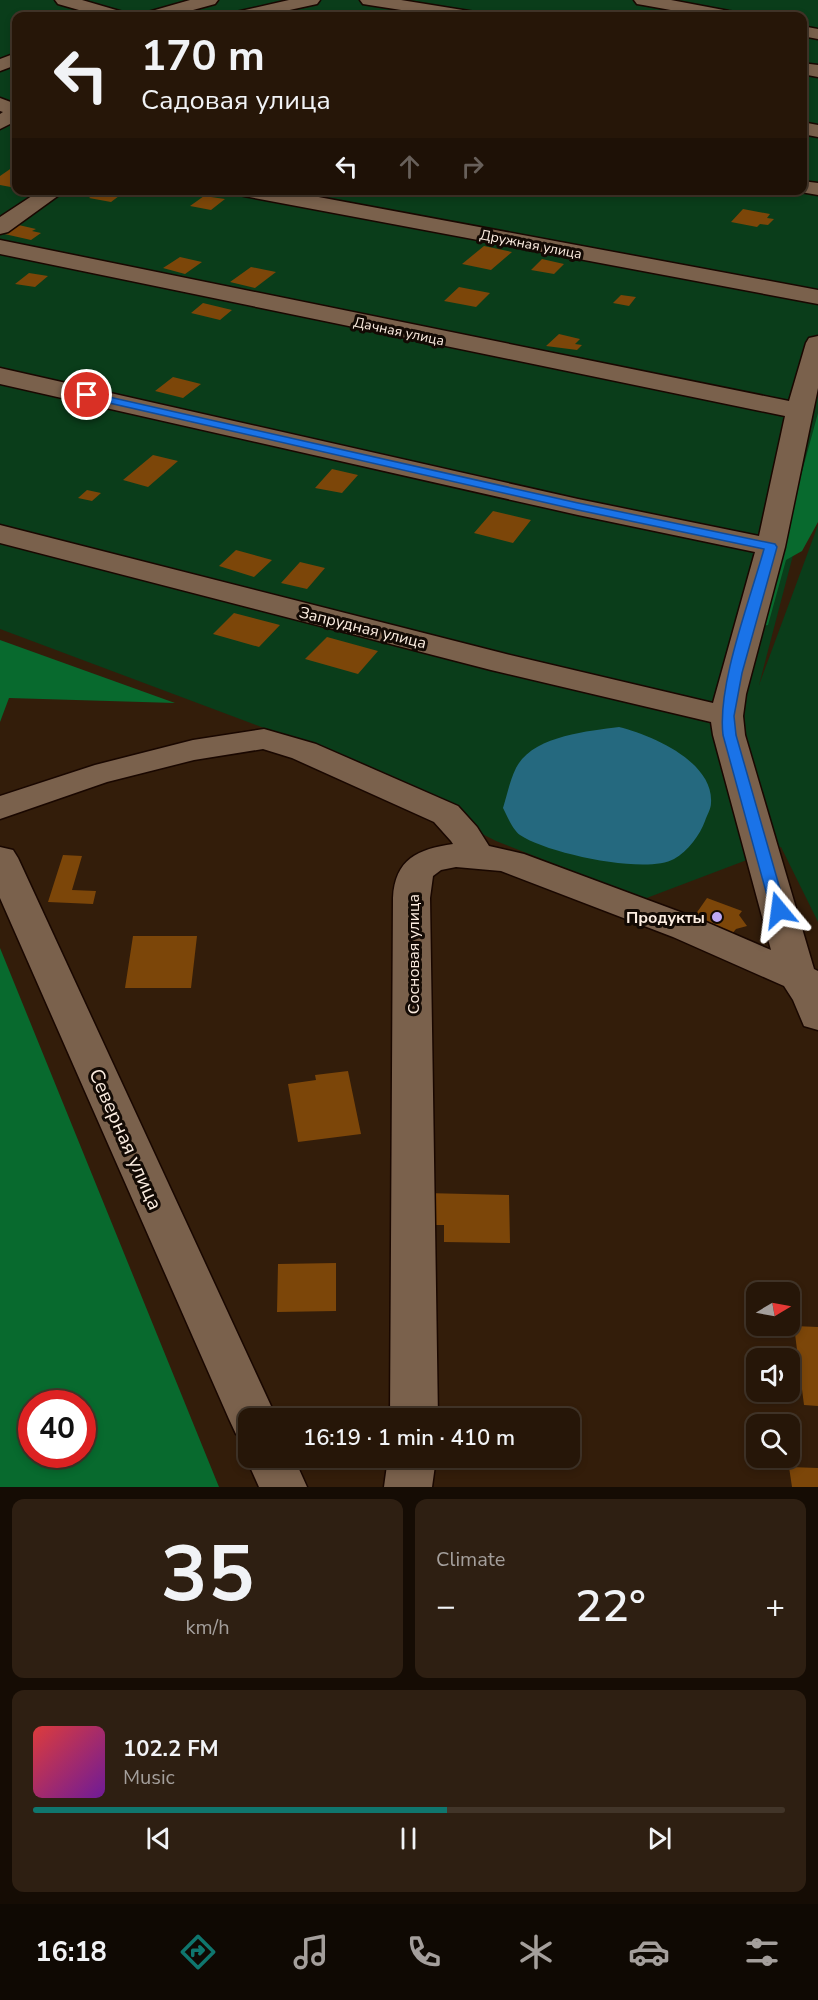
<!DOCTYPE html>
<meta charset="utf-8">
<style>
:root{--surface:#261608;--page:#2e1f12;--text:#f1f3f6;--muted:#a49f9c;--line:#423529;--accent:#0f766e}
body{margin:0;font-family:"Nunito Sans",sans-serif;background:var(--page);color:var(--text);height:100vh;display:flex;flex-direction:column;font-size:22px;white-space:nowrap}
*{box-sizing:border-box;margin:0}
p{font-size:20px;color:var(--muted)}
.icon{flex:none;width:33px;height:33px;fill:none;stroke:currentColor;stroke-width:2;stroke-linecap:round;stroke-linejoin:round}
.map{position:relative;height:1487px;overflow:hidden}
.drawer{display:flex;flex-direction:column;gap:12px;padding:12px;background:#150c04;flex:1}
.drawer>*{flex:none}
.top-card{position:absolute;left:12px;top:12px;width:795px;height:183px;border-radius:12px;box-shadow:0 3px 9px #0003,0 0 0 2px var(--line);background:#261608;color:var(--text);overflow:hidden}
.needle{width:39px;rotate:80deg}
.buttons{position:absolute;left:746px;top:1282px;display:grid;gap:12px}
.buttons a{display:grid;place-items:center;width:54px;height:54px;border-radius:12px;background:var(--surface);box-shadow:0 3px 9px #0003,0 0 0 2px var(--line);font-size:30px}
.speed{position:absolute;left:18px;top:1390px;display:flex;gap:12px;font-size:30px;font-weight:700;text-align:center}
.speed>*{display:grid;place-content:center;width:78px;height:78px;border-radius:50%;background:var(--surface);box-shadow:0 3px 9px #0003,0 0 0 2px var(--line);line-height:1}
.speed .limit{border:9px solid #d22;background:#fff;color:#111}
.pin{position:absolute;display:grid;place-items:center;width:51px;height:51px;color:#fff;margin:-26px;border:3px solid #fff;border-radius:50%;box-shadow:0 2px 6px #0007}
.me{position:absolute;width:66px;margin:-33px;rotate:344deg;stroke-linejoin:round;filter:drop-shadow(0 0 4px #0008)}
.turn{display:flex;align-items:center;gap:21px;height:126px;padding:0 30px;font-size:27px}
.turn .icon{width:78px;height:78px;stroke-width:2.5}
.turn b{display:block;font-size:42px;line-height:51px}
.lanes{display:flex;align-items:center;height:57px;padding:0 30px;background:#0003;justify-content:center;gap:30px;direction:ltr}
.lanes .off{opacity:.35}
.big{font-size:45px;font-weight:600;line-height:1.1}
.drawer .tile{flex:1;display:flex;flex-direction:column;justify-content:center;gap:9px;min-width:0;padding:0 21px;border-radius:12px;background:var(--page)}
.drawer .dial{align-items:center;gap:0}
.dial b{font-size:78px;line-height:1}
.song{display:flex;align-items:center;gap:18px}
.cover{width:72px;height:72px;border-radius:9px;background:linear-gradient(135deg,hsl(0 70% 55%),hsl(280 70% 35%))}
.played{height:6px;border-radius:3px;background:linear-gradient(90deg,var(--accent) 55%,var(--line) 55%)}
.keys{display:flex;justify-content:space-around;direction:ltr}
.heat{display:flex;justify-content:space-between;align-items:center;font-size:33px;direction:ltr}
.drawer .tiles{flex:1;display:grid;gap:12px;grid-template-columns:1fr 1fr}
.tile:last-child{grid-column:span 2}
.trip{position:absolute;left:238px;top:1408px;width:342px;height:60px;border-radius:12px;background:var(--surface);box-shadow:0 3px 9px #0003,0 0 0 2px var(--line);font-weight:600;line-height:60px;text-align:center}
.menu{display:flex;height:96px;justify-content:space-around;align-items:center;background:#0f0903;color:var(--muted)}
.menu .icon{width:42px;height:42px}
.menu .active{color:var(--accent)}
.menu b{font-size:27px;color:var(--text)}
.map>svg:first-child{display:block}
.green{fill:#0a3d1a;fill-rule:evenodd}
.forest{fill:#086a2e;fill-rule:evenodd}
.water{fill:#25697f}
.building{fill:#7c4609}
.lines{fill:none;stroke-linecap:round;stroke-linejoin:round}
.minor-casing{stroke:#190700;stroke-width:3}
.minor{fill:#7a614c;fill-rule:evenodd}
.route{fill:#1a73e8;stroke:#114b97;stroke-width:1.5}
.poi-dot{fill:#bda9f5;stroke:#130a04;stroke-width:2}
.labels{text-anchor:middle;stroke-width:6;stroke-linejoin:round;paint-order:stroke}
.far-street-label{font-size:14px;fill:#fcede1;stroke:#130a04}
.street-label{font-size:16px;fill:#fcede1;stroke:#130a04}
.poi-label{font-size:16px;font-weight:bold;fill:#fcede1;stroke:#130a04;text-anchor:end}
.near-street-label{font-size:20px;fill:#fcede1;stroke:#130a04}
</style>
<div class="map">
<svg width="818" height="1487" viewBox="0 0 818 1487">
<rect width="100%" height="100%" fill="#331d0a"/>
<path class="green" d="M0,0H818V460L759,685L818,525V922L781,847L644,899L496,841L296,740L0,629ZM16,16H802V190H16Z"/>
<path class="forest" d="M818,413V522L802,551L786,560L768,625L760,626Z
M0,640L175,703L9,698L0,722Z
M0,948L219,1487H0ZM32,1404H82V1455H32Z"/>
<path class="water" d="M619,727C652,735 714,762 711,803C711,809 707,815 705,821C700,835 688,851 674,859C646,875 546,853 520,835C513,830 507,816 503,808C507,795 510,780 516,768C532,736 588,731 619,727Z"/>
<path class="building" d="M16,165V188L0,185V176Z
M100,190H127L111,202L89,198Z
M204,196L225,199L211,210L190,206Z
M743,209L770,214L767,218L774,219L768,225L760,224L757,227L731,222Z
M10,223L36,229L32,231L41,233L31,240L0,233V229Z
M484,246L512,252L491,270L462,264Z
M180,257L202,262L185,274L163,268Z
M542,259L564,264L554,274L531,270Z
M251,267L276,272L255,288L230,282Z
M29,273L48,276L35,287L15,284Z
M459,287L490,293L476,307L444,301Z
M621,295L636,297L629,306L613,303Z
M203,303L232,310L220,320L191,313Z
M559,334L580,339L575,344L582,345L577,350L546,346Z
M173,377L201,384L183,398L155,391Z
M153,455L178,461L148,487L123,480Z
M332,469L358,475L342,493L315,488Z
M87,490L101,493L92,501L78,498Z
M493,511L531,520L513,543L474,533Z
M236,550L272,560L254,577L219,566Z
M300,562L325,568L307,589L281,583Z
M234,613L280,625L259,647L213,634Z
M327,637L378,651L358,674L305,659Z
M63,855L82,856L72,890L96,891L93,904L48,902Z
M707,898L742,911L739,915L747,926L736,929L731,935L691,921Z
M133,936H197L191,988H125Z
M348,1071L361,1134L298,1142L288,1084L316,1080L315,1075Z
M425,1193L509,1195L510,1243L444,1242V1225H424Z
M336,1263V1311L277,1312L278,1264Z
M794,1326L818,1327V1406L804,1405Z
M789,1467L818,1468V1487H792Z"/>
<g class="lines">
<defs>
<path id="minor" d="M55,0H82L123,12L126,16H100L58,4Z
M190,0H218L215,4L171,16H145L148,12Z
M289,0H320L317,4L262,16H233L236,12Z
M360,0H401L469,11L475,12L478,16H440L369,5L363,4Z
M634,0H671L729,11L735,12L738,16H704L643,5L637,4Z
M802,26L818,29V39L802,36Z
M16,53V65L0,71V59Z
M802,63L818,65V77L802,74Z
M0,98L16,104V121L0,129V114L3,112L0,111Z
M802,122L818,125V137L802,134Z
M802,181L818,183V195L795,191L802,190Z
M41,190H66L8,232L0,234V217Z
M234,190H281L818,290V304L244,196L237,194Z
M0,240L789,401L806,343L809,338L818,336V388L785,547L746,694L743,716L745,735L814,969L818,971V1030L804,1026L793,1000L784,986L673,937L501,871L456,867L441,870L433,876L430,898L438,1419H390L393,898C395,859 418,849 453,844L451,841L434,822L292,758L263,749L194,760L107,782L0,819V796L95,765L193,740L264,729L316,744L458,806L477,827L489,846L524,854L699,919L771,950L713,735L711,722L491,670L0,543V525L506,654L713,703L755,552L578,515L0,384V368L578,499L759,536L785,416L0,254Z
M0,847L13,850L18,858L277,1419H249V1438L236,1434L229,1419L0,898Z
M249,1451V1458H294L307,1487H259L246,1458Z
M388,1458H436L432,1487H384Z"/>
</defs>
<use href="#minor" class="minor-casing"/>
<use href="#minor" class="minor"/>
</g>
<path class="route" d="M87,392L578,503L775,544L777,547L742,673L734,716L736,735L786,910L784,914H773L771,910L723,735C717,685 750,600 764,549L578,510L83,397L82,395Z"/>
<circle class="poi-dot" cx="717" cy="917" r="6"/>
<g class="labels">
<g class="far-street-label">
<text transform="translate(531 244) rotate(11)" y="5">Дружная улица</text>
<text transform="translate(399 331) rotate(12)" y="5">Дачная улица</text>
</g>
<g class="street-label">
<text transform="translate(363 627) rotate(14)" y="6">Запрудная улица</text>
<text transform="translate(413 954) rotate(-90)" y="6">Сосновая улица</text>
</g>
<g class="poi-label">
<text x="705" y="923">Продукты</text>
</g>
<g class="near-street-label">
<text transform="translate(126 1139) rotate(66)" y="7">Северная улица</text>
</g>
</g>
</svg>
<div class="buttons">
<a><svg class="needle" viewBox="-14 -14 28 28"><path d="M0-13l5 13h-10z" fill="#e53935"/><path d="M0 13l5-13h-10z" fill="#a49f9c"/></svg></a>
<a><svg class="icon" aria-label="sound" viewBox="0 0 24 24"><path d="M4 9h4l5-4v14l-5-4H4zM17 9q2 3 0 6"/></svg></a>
<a><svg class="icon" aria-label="search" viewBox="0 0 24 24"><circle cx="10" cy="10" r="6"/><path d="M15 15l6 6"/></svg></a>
</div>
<div class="speed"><div class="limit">40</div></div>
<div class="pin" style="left:87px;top:395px;background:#d93025"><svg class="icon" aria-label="arrive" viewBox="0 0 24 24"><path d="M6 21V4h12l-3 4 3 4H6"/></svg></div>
<svg class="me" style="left:779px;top:910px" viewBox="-20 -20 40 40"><path d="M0-17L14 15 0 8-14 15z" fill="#1a73e8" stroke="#fff" stroke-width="4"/></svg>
<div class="trip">16:19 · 1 min · 410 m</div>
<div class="top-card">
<div class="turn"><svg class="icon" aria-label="left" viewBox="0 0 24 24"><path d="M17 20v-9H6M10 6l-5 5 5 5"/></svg><div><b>170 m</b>Садовая улица</div></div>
<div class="lanes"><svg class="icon" aria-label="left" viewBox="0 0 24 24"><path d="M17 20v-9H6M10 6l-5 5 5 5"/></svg><svg class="icon off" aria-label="ahead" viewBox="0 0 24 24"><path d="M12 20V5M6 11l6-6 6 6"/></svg><svg class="icon off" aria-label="right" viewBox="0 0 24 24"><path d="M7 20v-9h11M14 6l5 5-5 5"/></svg></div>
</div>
</div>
<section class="drawer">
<div class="tiles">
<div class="tile dial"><b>35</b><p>km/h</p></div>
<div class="tile"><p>Climate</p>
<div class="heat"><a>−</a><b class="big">22°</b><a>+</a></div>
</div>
<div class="tile">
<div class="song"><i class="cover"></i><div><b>102.2 FM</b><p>Music</p></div></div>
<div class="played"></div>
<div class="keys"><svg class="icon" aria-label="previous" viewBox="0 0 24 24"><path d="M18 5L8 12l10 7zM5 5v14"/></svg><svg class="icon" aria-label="pause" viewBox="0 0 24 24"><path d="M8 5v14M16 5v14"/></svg><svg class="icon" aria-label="next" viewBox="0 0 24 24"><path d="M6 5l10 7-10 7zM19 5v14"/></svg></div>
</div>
</div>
</section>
<nav class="menu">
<b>16:18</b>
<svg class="icon active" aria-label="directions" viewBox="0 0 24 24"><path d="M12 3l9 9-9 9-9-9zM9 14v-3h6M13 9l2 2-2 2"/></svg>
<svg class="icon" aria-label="music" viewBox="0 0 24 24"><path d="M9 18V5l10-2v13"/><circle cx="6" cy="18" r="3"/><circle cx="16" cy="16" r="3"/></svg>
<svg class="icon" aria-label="phone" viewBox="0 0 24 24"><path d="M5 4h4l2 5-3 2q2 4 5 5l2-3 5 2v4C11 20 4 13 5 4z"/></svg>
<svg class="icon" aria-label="climate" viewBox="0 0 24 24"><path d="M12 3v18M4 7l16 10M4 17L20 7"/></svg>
<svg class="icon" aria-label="car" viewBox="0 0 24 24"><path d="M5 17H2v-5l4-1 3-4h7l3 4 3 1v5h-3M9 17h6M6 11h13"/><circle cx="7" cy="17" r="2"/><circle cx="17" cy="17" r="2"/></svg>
<svg class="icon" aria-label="filters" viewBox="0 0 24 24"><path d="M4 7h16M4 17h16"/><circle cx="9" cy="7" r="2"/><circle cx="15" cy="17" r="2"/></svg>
</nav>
